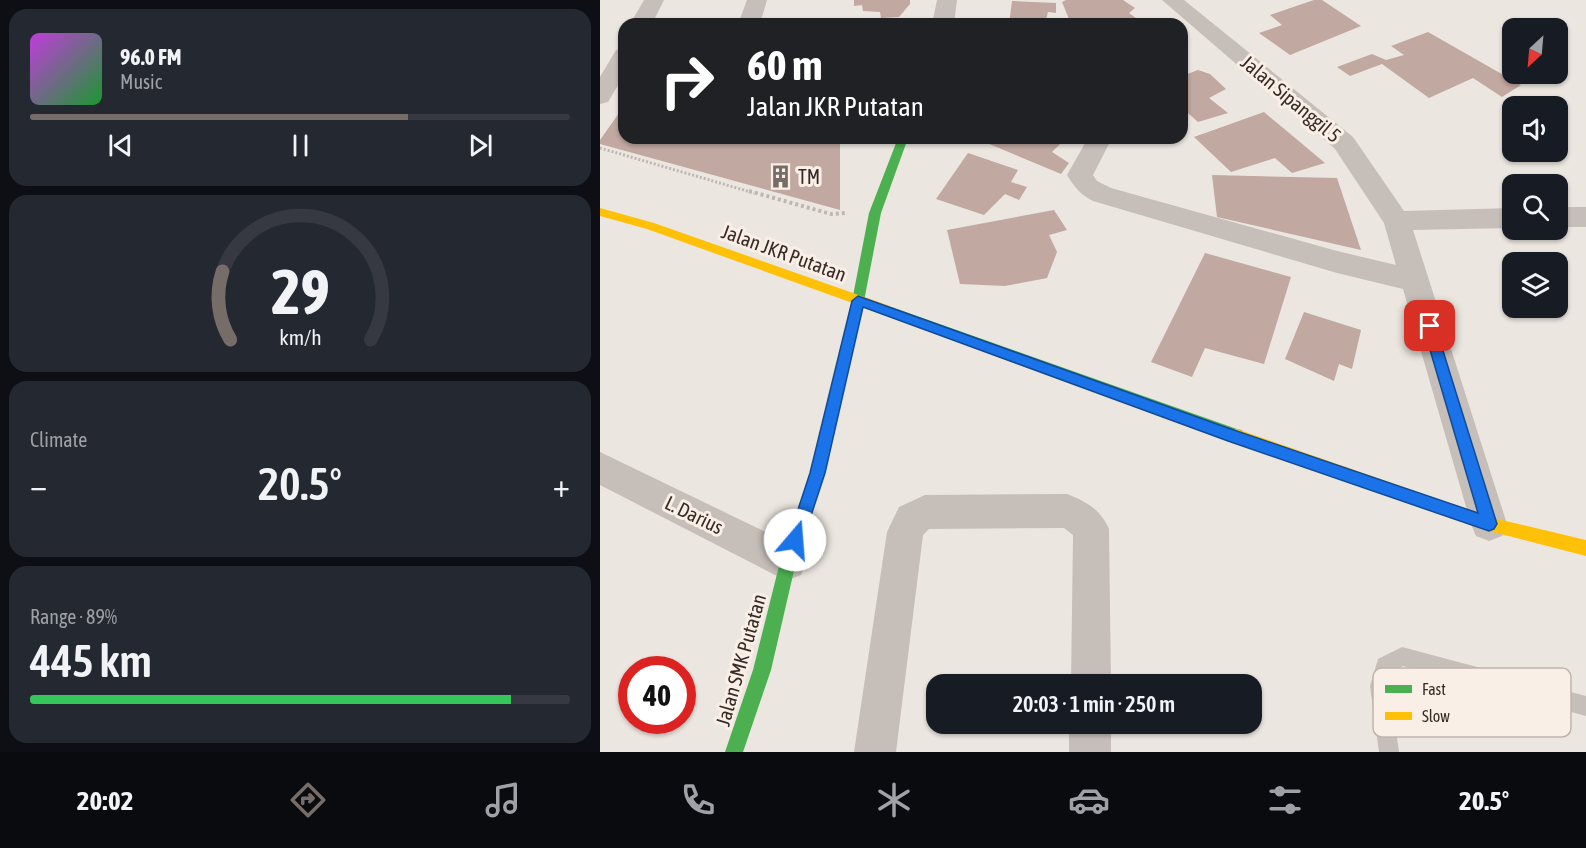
<!DOCTYPE html>
<meta charset="utf-8">
<style>
:root{--surface:#171b24;--page:#242831;--text:#f1f3f6;--muted:#9ea1a6;--line:#363941;--accent:#766c68}
body{margin:0;font-family:"Asap Condensed",sans-serif;background:var(--page);color:var(--text);height:100vh;display:flex;flex-direction:column;font-size:22px;white-space:nowrap}
*{box-sizing:border-box;margin:0}
p{font-size:20px;color:var(--muted)}
.icon{flex:none;width:33px;height:33px;fill:none;stroke:currentColor;stroke-width:2;stroke-linecap:round;stroke-linejoin:round}
.map{position:relative;flex:1;overflow:hidden}
.drawer{display:flex;flex-direction:column;gap:9px;padding:9px;background:#0d0f14;width:600px}
.drawer>*{flex:none}
.guide{position:absolute;left:18px;top:18px;width:570px;height:126px;border-radius:18px;box-shadow:0 2px 4px #0004;background:#202124;color:#fff;overflow:hidden}
.needle{width:39px;rotate:206deg}
.fabs{position:absolute;left:902px;top:18px;display:grid;gap:12px}
.fabs a{display:grid;place-items:center;width:66px;height:66px;border-radius:12px;background:var(--surface);box-shadow:0 2px 4px #0004;font-size:30px}
.speed{position:absolute;left:18px;top:656px;display:flex;gap:12px;font-size:30px;font-weight:700;text-align:center}
.speed>*{display:grid;place-content:center;width:78px;height:78px;border-radius:50%;background:var(--surface);box-shadow:0 2px 4px #0004;line-height:1}
.speed .limit{border:9px solid #d22;background:#fff;color:#111}
.pin{position:absolute;display:grid;place-items:center;width:51px;height:51px;color:#fff;margin:-26px;border-radius:12px;box-shadow:0 3px 9px #0006}
.me{position:absolute;width:66px;margin:-33px;rotate:18deg;stroke-linejoin:round;filter:drop-shadow(0 0 4px #0008)}
.turn{display:flex;align-items:center;gap:21px;height:126px;padding:0 30px;font-size:27px}
.turn .icon{width:78px;height:78px;stroke-width:2.5}
.turn b{display:block;font-size:42px;line-height:51px}
.big{font-size:45px;font-weight:600;line-height:1.1}
.drawer .tile{flex:1;display:flex;flex-direction:column;justify-content:center;gap:9px;min-width:0;padding:0 21px;border-radius:18px;background:var(--page)}
.drawer .dial{align-items:center;gap:0}
.dial svg{height:156px;overflow:visible;fill:none;stroke:var(--line);stroke-width:7;stroke-linecap:round;text-anchor:middle}
.dial text{fill:var(--text);stroke:none}
.song{display:flex;align-items:center;gap:18px}
.cover{width:72px;height:72px;border-radius:9px;background:linear-gradient(135deg,hsl(290 70% 55%),hsl(130 70% 35%))}
.played{height:6px;border-radius:3px;background:linear-gradient(90deg,var(--accent) 70%,var(--line) 70%)}
.keys{display:flex;justify-content:space-around;direction:ltr}
.heat{display:flex;justify-content:space-between;align-items:center;font-size:33px;direction:ltr}
.charge{height:9px;border-radius:4px;background:linear-gradient(90deg,#34c759 89%,var(--line) 0)}
.trip{position:absolute;left:326px;top:674px;width:336px;height:60px;border-radius:18px;background:var(--surface);box-shadow:0 2px 4px #0004;font-weight:600;line-height:60px;text-align:center}
.dock{display:flex;height:96px;justify-content:space-around;align-items:center;background:#090b0e;color:var(--muted)}
.dock .icon{width:42px;height:42px}
.dock .current{color:var(--accent)}
.dock b{font-size:27px;color:var(--text)}
main{display:flex;flex:1;min-height:0}
.map>svg:first-child{display:block}
.building{fill:#c1a8a1}
.lines{fill:none;stroke-linecap:round;stroke-linejoin:round}
.path-far1{stroke:#bfb6b1;stroke-width:3;stroke-dasharray:2 2;stroke-linecap:butt}
.path{stroke:#bfb6b1;stroke-width:4;stroke-dasharray:3 3;stroke-linecap:butt}
.lane{fill:#c6beb9;fill-rule:evenodd}
.street{fill:#c6beb9;fill-rule:evenodd}
.fast{fill:#4caf50;fill-rule:evenodd}
.slow{fill:#ffc107;fill-rule:evenodd}
.route{fill:#1a73e8;stroke:#114b97;stroke-width:1.5}
.labels{text-anchor:middle;stroke-width:6;stroke-linejoin:round;paint-order:stroke}
.street-label{font-size:20px;fill:#372b27;stroke:#faefe7}
.poi-label{font-size:20px;fill:#372b27;stroke:#faefe7;text-anchor:start}
.key{fill:#faefe7;stroke:#c0b4ad;stroke-width:1.5}
.key-label{font-size:16px;fill:#372b27}
</style>
<main>
<section class="drawer">
<div class="tile">
<div class="song"><i class="cover"></i><div><b>96.0 FM</b><p>Music</p></div></div>
<div class="played"></div>
<div class="keys"><svg class="icon" aria-label="previous" viewBox="0 0 24 24"><path d="M18 5L8 12l10 7zM5 5v14"/></svg><svg class="icon" aria-label="pause" viewBox="0 0 24 24"><path d="M8 5v14M16 5v14"/></svg><svg class="icon" aria-label="next" viewBox="0 0 24 24"><path d="M6 5l10 7-10 7zM19 5v14"/></svg></div>
</div>
<div class="tile dial"><svg viewBox="0 0 100 80">
<path d="M14 69A42 42 0 1 1 86 69"/>
<path d="M14 69A42 42 0 0 1 10 34" stroke="#766c68"/>
<text x="50" y="56" font-size="32" font-weight="700">29</text>
<text x="50" y="72" font-size="11">km/h</text>
</svg></div>
<div class="tile"><p>Climate</p>
<div class="heat"><a>−</a><b class="big">20.5°</b><a>+</a></div>
</div>
<div class="tile"><p>Range · 89%</p><b class="big">445 km</b><div class="charge"></div></div>
</section>
<div class="map">
<svg width="986" height="752" viewBox="0 0 986 752">
<rect width="100%" height="100%" fill="#ece6e0"/>
<path class="building" d="M254,0H310V4L299,17L281,18L280,12L263,11L262,5L254,6Z
M466,0H523L535,8L529,13L540,21L528,24H471L462,2Z
M714,0H722L761,26L690,55L659,33L682,25L670,15Z
M412,1L456,3V13L448,12L445,24H409Z
M275,20L296,21V24H273Z
M828,32L921,85L902,97L873,78L829,98L782,64L750,76L737,67L772,54L786,60L804,55L791,46Z
M598,70L610,74L626,89L609,98L628,113L598,122L582,108V76Z
M24,106V138H240V210L0,144V140Z
M664,112L725,163L692,173L675,158L631,172L594,137Z
M375,138H456L463,141L452,152L469,163L461,174Z
M368,153L418,170L411,182L427,187L419,200L405,194L384,215L336,199Z
M612,175L737,178L761,250L617,217Z
M454,210L467,230L449,235L457,252L447,278L405,286L360,284L347,230Z
M605,253L691,277L664,364L605,348L592,377L551,362Z
M704,312L761,330L752,369L739,364L734,381L685,359Z"/>
<g class="lines">
<path class="path-far1" d="M0,148L154,193"/>
<path class="path" d="M149,191L231,214L245,213"/>
<path class="lane" d="M802,647L986,696V716L803,666L793,672L790,686L799,752H779L770,686L778,659Z"/>
<path class="street" d="M44,0H64L52,24H30Z
M147,0H167L160,24H138Z
M337,0H357L354,24H332Z
M562,0H584L753,137L804,211L912,208V228L813,230L907,524L902,536L889,541L876,536L871,524L803,289L737,273L493,201C480,194 475,188 467,175L488,138H512L493,175L497,181L511,188L737,251L796,265L784,223L735,149Z
M24,48V75L8,102L0,104V77L16,50Z
M957,207H986V227H957Z
M0,452L201,549L207,562L201,575L188,580L175,575L0,485Z
M467,494C487,502 500,509 509,529L511,684H471L473,535L464,528L329,529L323,535L296,752H254L287,532L299,507L325,495Z
M469,723H511V752H469Z"/>
<path class="fast" d="M298,138H308L281,213L264,301L224,473L196,562L171,670L143,752H125L153,670L180,562L210,473L252,301L269,213Z
M286,305L637,429L642,430L644,435L642,440L637,441L282,314L280,310L282,306Z"/>
<path class="slow" d="M0,208L54,223L290,306L292,310L286,315L47,229L0,216Z
M637,429L889,517L986,540V556L889,531L632,440L630,435L632,430Z"/>
</g>
<path class="route" d="M258,296L628,428L878,513L823,326L825,322H834L897,524L894,529L889,531L628,441L263,307L225,473L203,540L201,545L195,547L190,545L188,540L210,473L252,301Z"/>
<defs>
<symbol id="building-bare" viewBox="-9 -9 18 18"><path d="M-4-6H4V6H1V3H-1V6H-4ZM-2.5-4.3h1.7v1.8h-1.7ZM.8-4.3h1.7v1.8H.8ZM-2.5-1h1.7V.8h-1.7ZM.8-1h1.7V.8H.8Z" fill="#766c68" stroke="#faefe7" stroke-width="2.5" paint-order="stroke"/></symbol>
</defs>
<g fill-rule="evenodd">
<use href="#building-bare" x="164" y="160" width="33" height="33"/>
</g>
<g class="labels">
<g class="street-label">
<text transform="translate(691 99) rotate(40)" y="7">Jalan Sipanggil 5</text>
<text transform="translate(184 253) rotate(20)" y="7">Jalan JKR Putatan</text>
<text transform="translate(94 515) rotate(26)" y="7">L. Darius</text>
<text transform="translate(141 660) rotate(-74)" y="7">Jalan SMK Putatan</text>
</g>
<g class="poi-label">
<text x="198" y="184">TM</text>
</g>
</g>
<rect x="773" y="668" width="198" height="69" rx="9" class="key"/>
<rect x="785" y="685" width="27" height="8" fill="#4caf50"/>
<rect x="785" y="712" width="27" height="8" fill="#ffc107"/>
<g class="key-label">
<text x="822" y="695">Fast</text>
<text x="822" y="722">Slow</text>
</g>
</svg>
<div class="fabs">
<a><svg class="needle" viewBox="-14 -14 28 28"><path d="M0-13l5 13h-10z" fill="#e53935"/><path d="M0 13l5-13h-10z" fill="#9ea1a6"/></svg></a>
<a><svg class="icon" aria-label="sound" viewBox="0 0 24 24"><path d="M4 9h4l5-4v14l-5-4H4zM17 9q2 3 0 6"/></svg></a>
<a><svg class="icon" aria-label="search" viewBox="0 0 24 24"><circle cx="10" cy="10" r="6"/><path d="M15 15l6 6"/></svg></a>
<a><svg class="icon" aria-label="layers" viewBox="0 0 24 24"><path d="M12 4l9 5-9 5-9-5zM3 14l9 5 9-5"/></svg></a>
</div>
<div class="speed"><div class="limit">40</div></div>
<div class="pin" style="left:830px;top:326px;background:#d93025"><svg class="icon" aria-label="arrive" viewBox="0 0 24 24"><path d="M6 21V4h12l-3 4 3 4H6"/></svg></div>
<svg class="me" style="left:195px;top:540px" viewBox="-20 -20 40 40"><circle r="19" fill="#fff"/><path d="M0-13L10 11 0 6-10 11z" fill="#1a73e8"/></svg>
<div class="trip">20:03 · 1 min · 250 m</div>
<div class="guide">
<div class="turn"><svg class="icon" aria-label="right" viewBox="0 0 24 24"><path d="M7 20v-9h11M14 6l5 5-5 5"/></svg><div><b>60 m</b>Jalan JKR Putatan</div></div>
</div>
</div>
</main>
<nav class="dock">
<b>20:02</b>
<svg class="icon current" aria-label="directions" viewBox="0 0 24 24"><path d="M12 3l9 9-9 9-9-9zM9 14v-3h6M13 9l2 2-2 2"/></svg>
<svg class="icon" aria-label="music" viewBox="0 0 24 24"><path d="M9 18V5l10-2v13"/><circle cx="6" cy="18" r="3"/><circle cx="16" cy="16" r="3"/></svg>
<svg class="icon" aria-label="phone" viewBox="0 0 24 24"><path d="M5 4h4l2 5-3 2q2 4 5 5l2-3 5 2v4C11 20 4 13 5 4z"/></svg>
<svg class="icon" aria-label="climate" viewBox="0 0 24 24"><path d="M12 3v18M4 7l16 10M4 17L20 7"/></svg>
<svg class="icon" aria-label="car" viewBox="0 0 24 24"><path d="M5 17H2v-5l4-1 3-4h7l3 4 3 1v5h-3M9 17h6M6 11h13"/><circle cx="7" cy="17" r="2"/><circle cx="17" cy="17" r="2"/></svg>
<svg class="icon" aria-label="filters" viewBox="0 0 24 24"><path d="M4 7h16M4 17h16"/><circle cx="9" cy="7" r="2"/><circle cx="15" cy="17" r="2"/></svg>
<b>20.5°</b>
</nav>
